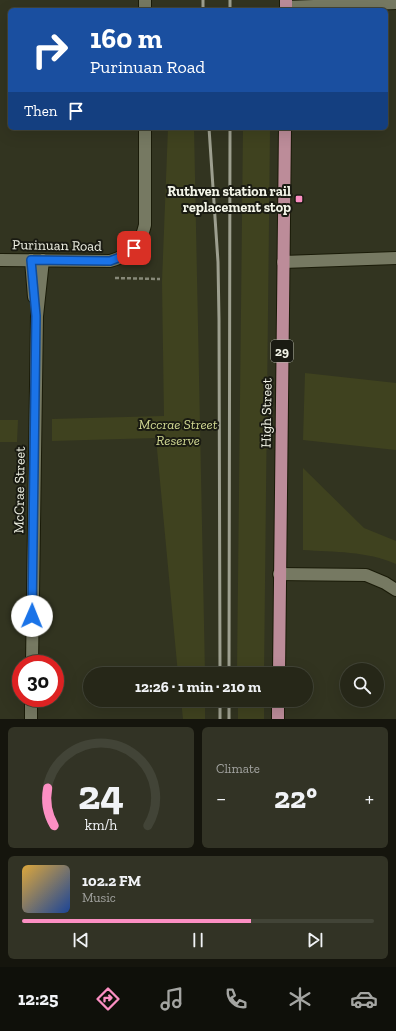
<!DOCTYPE html>
<meta charset="utf-8">
<style>
:root{--surface:#262718;--page:#323325;--text:#f1f3f6;--muted:#a4a5a2;--line:#424437;--accent:#fc8fc3}
body{margin:0;font-family:"Zilla Slab",serif;background:var(--page);color:var(--text);height:100vh;display:flex;flex-direction:column;font-size:15px;white-space:nowrap}
*{box-sizing:border-box;margin:0}
p{font-size:13px;color:var(--muted)}
.icon{flex:none;width:22px;height:22px;fill:none;stroke:currentColor;stroke-width:2;stroke-linecap:round;stroke-linejoin:round}
.map{position:relative;height:719px;overflow:hidden}
.details{display:flex;flex-direction:column;gap:8px;padding:8px;background:#15150d;flex:1}
.details>*{flex:none}
.hud{position:absolute;left:8px;top:8px;width:380px;height:122px;border-radius:6px;box-shadow:0 4px 16px #0002,0 0 0 1px var(--line);background:#1a4fa0;color:#fff;overflow:hidden}
.fabs{position:absolute;left:340px;top:663px;display:grid;gap:8px}
.fabs a{display:grid;place-items:center;width:44px;height:44px;border-radius:50%;background:var(--surface);box-shadow:0 4px 16px #0002,0 0 0 1px var(--line);font-size:20px}
.speed{position:absolute;left:12px;top:655px;display:flex;gap:8px;font-size:20px;font-weight:700;text-align:center}
.speed>*{display:grid;place-content:center;width:52px;height:52px;border-radius:50%;background:var(--surface);box-shadow:0 4px 16px #0002,0 0 0 1px var(--line);line-height:1}
.speed .limit{border:6px solid #d22;background:#fff;color:#111}
.pin{position:absolute;display:grid;place-items:center;width:34px;height:34px;color:#fff;margin:-17px;border-radius:8px;box-shadow:0 2px 6px #0006}
.me{position:absolute;width:44px;margin:-22px;rotate:1deg;stroke-linejoin:round;filter:drop-shadow(0 0 3px #0008)}
.turn{display:flex;align-items:center;gap:14px;height:84px;padding:0 16px;font-size:18px}
.turn .icon{width:52px;height:52px;stroke-width:2.5}
.turn b{display:block;font-size:28px;line-height:34px}
.then{display:flex;align-items:center;height:38px;padding:0 16px;background:#0003;gap:8px;font-size:15px}
.big{font-size:30px;font-weight:700;line-height:1.1}
.details .tile{flex:1;display:flex;flex-direction:column;justify-content:center;gap:6px;min-width:0;padding:0 14px;border-radius:6px;background:var(--page)}
.details .dial{align-items:center;gap:0}
.dial svg{height:104px;overflow:visible;fill:none;stroke:var(--line);stroke-width:7;stroke-linecap:round;text-anchor:middle}
.dial text{fill:var(--text);stroke:none}
.song{display:flex;align-items:center;gap:12px}
.cover{width:48px;height:48px;border-radius:6px;background:linear-gradient(135deg,hsl(40 70% 55%),hsl(220 70% 35%))}
.played{height:4px;border-radius:2px;background:linear-gradient(90deg,var(--accent) 65%,var(--line) 65%)}
.keys{display:flex;justify-content:space-around;direction:ltr}
.heat{display:flex;justify-content:space-between;align-items:center;font-size:22px;direction:ltr}
.details .tiles{flex:1;display:grid;gap:8px;grid-template-columns:1fr 1fr}
.tile:last-child{grid-column:span 2}
.trip{position:absolute;left:83px;top:667px;width:230px;height:40px;border-radius:20px;background:var(--surface);box-shadow:0 4px 16px #0002,0 0 0 1px var(--line);font-weight:700;line-height:40px;text-align:center}
.dock{display:flex;height:64px;justify-content:space-around;align-items:center;background:#0f100a;color:var(--muted)}
.dock .icon{width:28px;height:28px}
.dock .selected{color:var(--accent)}
.dock b{font-size:18px;color:var(--text)}
.map>svg:first-child{display:block}
.green{fill:#3f421f}
.lines{fill:none;stroke-linecap:round;stroke-linejoin:round}
.minor-casing{stroke:#1a1b08;stroke-width:14}
.major-casing{stroke:#1a1b08;stroke-width:14}
.path{stroke:#878978;stroke-width:2.5;stroke-dasharray:4 2;stroke-linecap:butt}
.minor{stroke:#767962;stroke-width:12}
.major{stroke:#bc8c99;stroke-width:12}
.rail{stroke:#9d9f8f;stroke-width:3}
.route-casing{stroke:#114b97;stroke-width:10}
.route{stroke:#1a73e8;stroke-width:7}
.poi-dot{fill:#fc8fc3;stroke:#1a1b12;stroke-width:1.5}
.labels{text-anchor:middle;stroke-width:4;stroke-linejoin:round;paint-order:stroke}
.shield{fill:#1a1b12;stroke:#b2b4a8;stroke-width:1}
.shield-label{font-size:13px;font-weight:bold;fill:#f3f5e8}
.poi-label{font-size:14px;font-weight:bold;fill:#f3f5e8;stroke:#1a1b12;text-anchor:end}
.street-label{font-size:14px;fill:#f3f5e8;stroke:#1a1b12}
.park-label{font-size:14px;font-style:italic;fill:#d1d893;stroke:#1a1b12}
</style>
<div class="map">
<svg width="396" height="719" viewBox="0 0 396 719">
<rect width="100%" height="100%" fill="#323420"/>
<path class="green" d="M168,128H194L205,674H178L156,438L52,441V419L164,416L162,282Z
M243,128L270,129L264,674H237Z
M305,373L396,383V450L303,440Z
M0,420H18L17,442H0Z
M303,468L364,528L396,541V564C367,551 334,552 303,550Z
M181,700H205V719H183Z
M238,700H264V719H238Z"/>
<g class="lines">
<defs>
<path id="minor" d="M286,7L396,3
M145,10V0
M0,260L110,261C129,256 141,244 145,225V128
M31,260L34,297
M283,262L396,258
M279,574L366,575L385,583L396,590
M32,664L37,316L43,260
M31,719V698"/>
<path id="major" d="M286,10V0
M279,674L285,128
M278,719V700"/>
</defs>
<use href="#minor" class="minor-casing"/>
<use href="#major" class="major-casing"/>
<path class="path" d="M115,278L160,279"/>
<use href="#minor" class="minor"/>
<use href="#major" class="major"/>
<path class="rail" d="M203,0V10
M230,10V0
M209,128L218,262L219,320L220,674
M229,674L230,128
M220,719V700
M229,719V700"/>
</g>
<g class="lines">
<defs>
<path id="route" d="M32,616L36,316L31,260L110,261L123,256L134,248"/>
</defs>
<use href="#route" class="route-casing"/>
<use href="#route" class="route"/>
</g>
<rect class="poi-dot" x="295" y="195" width="8" height="8" rx="2"/>
<g class="labels">
<rect class="shield" x="271" y="340" width="22" height="22" rx="3"/>
<g class="shield-label">
<text x="282" y="356">29</text>
</g>
<g class="poi-label">
<text x="291" y="196">Ruthven station rail<tspan x="291" dy="16">replacement stop</tspan></text>
</g>
<g class="street-label">
<text transform="translate(57 245) rotate(1)" y="5">Purinuan Road</text>
<text transform="translate(266 413) rotate(-89)" y="5">High Street</text>
<text transform="translate(19 490) rotate(-89)" y="5">McCrae Street</text>
</g>
<g class="park-label">
<text x="178" y="429">Mccrae Street<tspan x="178" dy="16">Reserve</tspan></text>
</g>
</g>
</svg>
<div class="fabs">
<a><svg class="icon" aria-label="search" viewBox="0 0 24 24"><circle cx="10" cy="10" r="6"/><path d="M15 15l6 6"/></svg></a>
</div>
<div class="speed"><div class="limit">30</div></div>
<div class="pin" style="left:134px;top:248px;background:#d93025"><svg class="icon" aria-label="arrive" viewBox="0 0 24 24"><path d="M6 21V4h12l-3 4 3 4H6"/></svg></div>
<svg class="me" style="left:32px;top:616px" viewBox="-20 -20 40 40"><circle r="19" fill="#fff"/><path d="M0-13L10 11 0 6-10 11z" fill="#1a73e8"/></svg>
<div class="trip">12:26 · 1 min · 210 m</div>
<div class="hud">
<div class="turn"><svg class="icon" aria-label="right" viewBox="0 0 24 24"><path d="M7 20v-9h11M14 6l5 5-5 5"/></svg><div><b>160 m</b>Purinuan Road</div></div>
<div class="then">Then<svg class="icon" aria-label="arrive" viewBox="0 0 24 24"><path d="M6 21V4h12l-3 4 3 4H6"/></svg></div>
</div>
</div>
<section class="details">
<div class="tiles">
<div class="tile dial"><svg viewBox="0 0 100 80">
<path d="M14 69A42 42 0 1 1 86 69"/>
<path d="M14 69A42 42 0 0 1 9 40" stroke="#fc8fc3"/>
<text x="50" y="56" font-size="32" font-weight="700">24</text>
<text x="50" y="72" font-size="11">km/h</text>
</svg></div>
<div class="tile"><p>Climate</p>
<div class="heat"><a>−</a><b class="big">22°</b><a>+</a></div>
</div>
<div class="tile">
<div class="song"><i class="cover"></i><div><b>102.2 FM</b><p>Music</p></div></div>
<div class="played"></div>
<div class="keys"><svg class="icon" aria-label="previous" viewBox="0 0 24 24"><path d="M18 5L8 12l10 7zM5 5v14"/></svg><svg class="icon" aria-label="pause" viewBox="0 0 24 24"><path d="M8 5v14M16 5v14"/></svg><svg class="icon" aria-label="next" viewBox="0 0 24 24"><path d="M6 5l10 7-10 7zM19 5v14"/></svg></div>
</div>
</div>
</section>
<nav class="dock">
<b>12:25</b>
<svg class="icon selected" aria-label="directions" viewBox="0 0 24 24"><path d="M12 3l9 9-9 9-9-9zM9 14v-3h6M13 9l2 2-2 2"/></svg>
<svg class="icon" aria-label="music" viewBox="0 0 24 24"><path d="M9 18V5l10-2v13"/><circle cx="6" cy="18" r="3"/><circle cx="16" cy="16" r="3"/></svg>
<svg class="icon" aria-label="phone" viewBox="0 0 24 24"><path d="M5 4h4l2 5-3 2q2 4 5 5l2-3 5 2v4C11 20 4 13 5 4z"/></svg>
<svg class="icon" aria-label="climate" viewBox="0 0 24 24"><path d="M12 3v18M4 7l16 10M4 17L20 7"/></svg>
<svg class="icon" aria-label="car" viewBox="0 0 24 24"><path d="M5 17H2v-5l4-1 3-4h7l3 4 3 1v5h-3M9 17h6M6 11h13"/><circle cx="7" cy="17" r="2"/><circle cx="17" cy="17" r="2"/></svg>
</nav>
